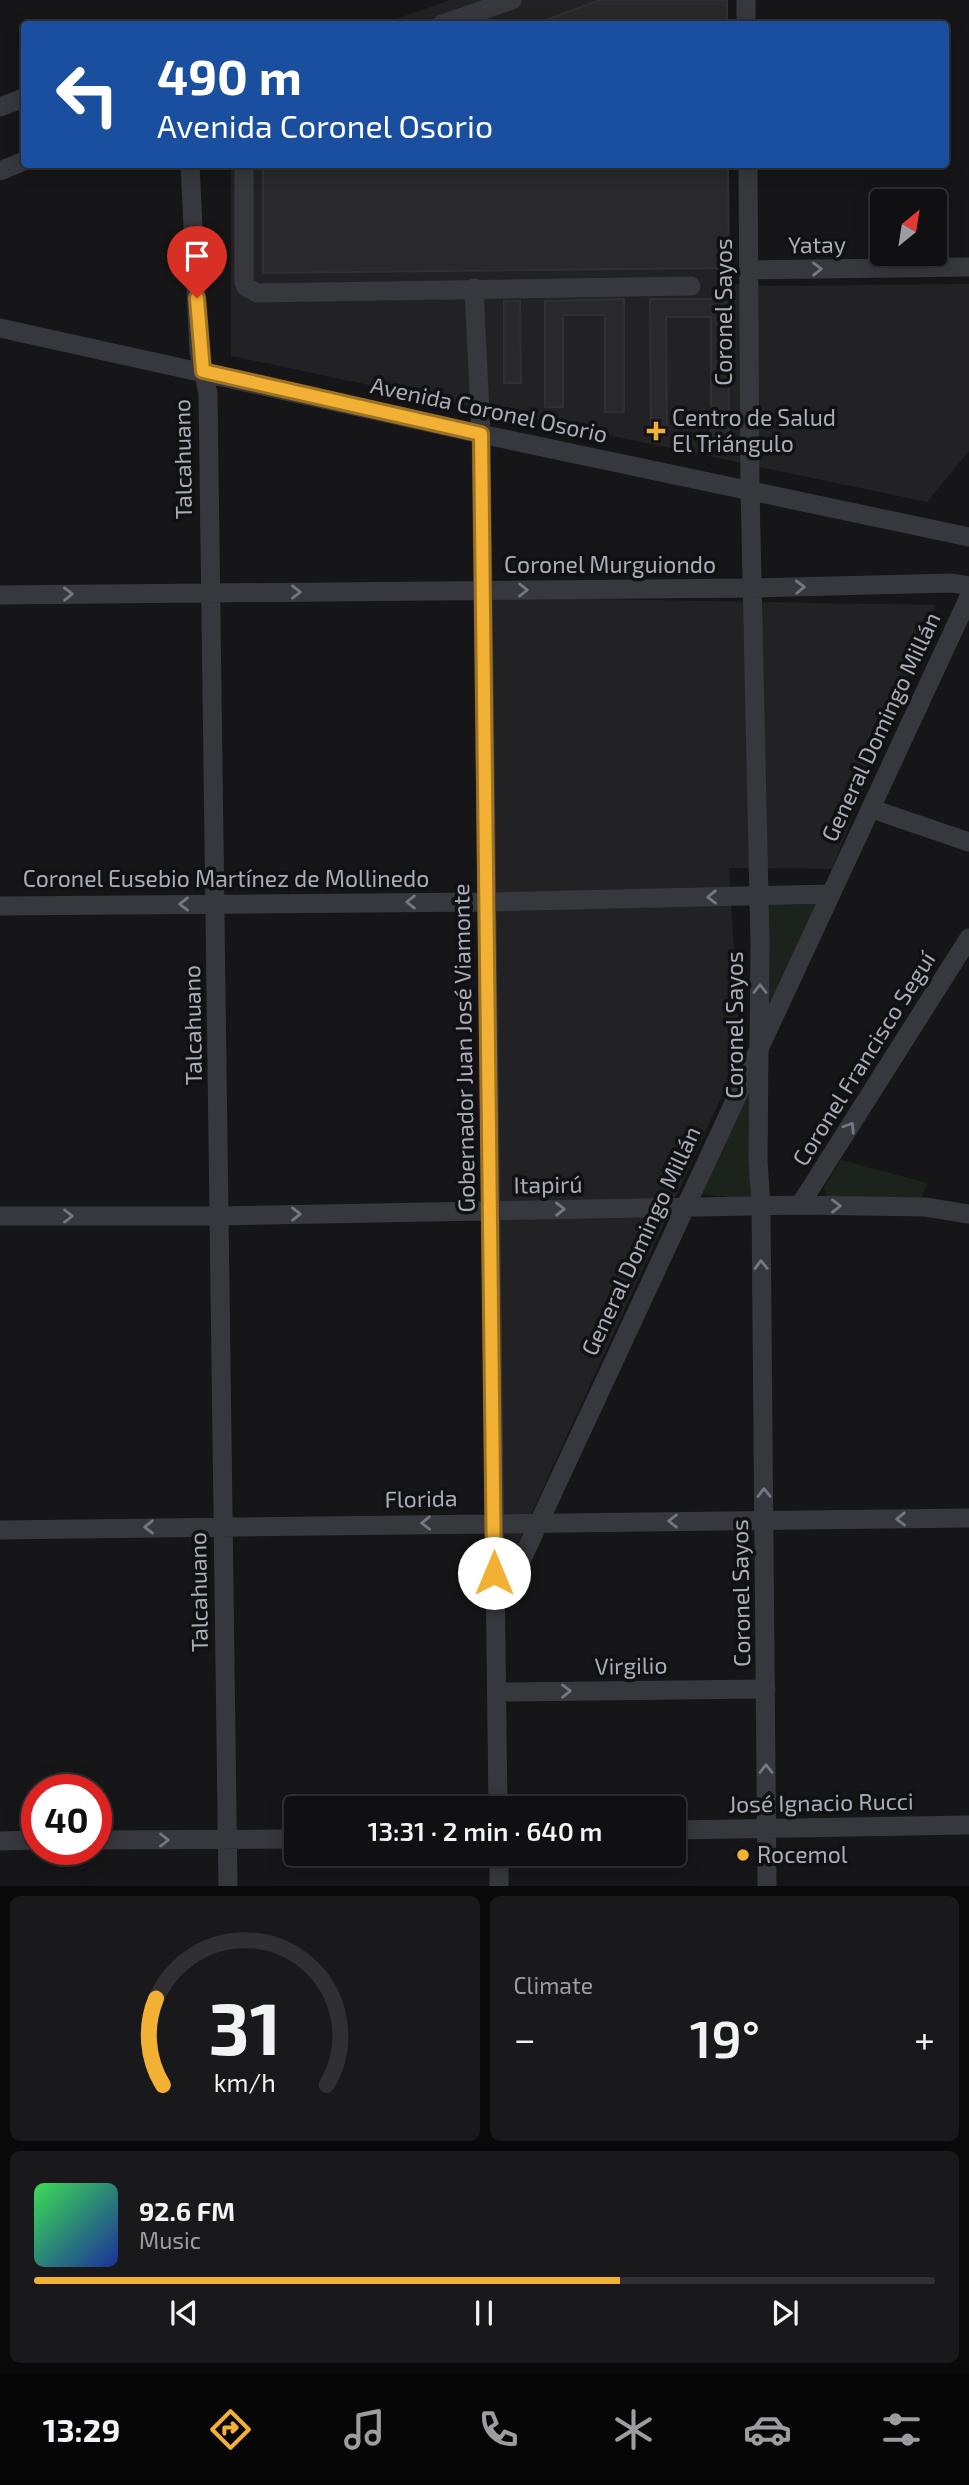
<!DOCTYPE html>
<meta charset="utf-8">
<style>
:root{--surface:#101012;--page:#19191b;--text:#f1f3f6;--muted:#9c9d9f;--line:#303032;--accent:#f2b134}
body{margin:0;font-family:"Exo 2",sans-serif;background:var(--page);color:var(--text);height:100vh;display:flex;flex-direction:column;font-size:26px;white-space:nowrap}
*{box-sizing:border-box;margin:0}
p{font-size:23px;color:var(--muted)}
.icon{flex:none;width:38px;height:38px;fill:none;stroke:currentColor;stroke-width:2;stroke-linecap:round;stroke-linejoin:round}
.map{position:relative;height:1886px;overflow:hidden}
.sheet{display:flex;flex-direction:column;gap:10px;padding:10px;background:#09090a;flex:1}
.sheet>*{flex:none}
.top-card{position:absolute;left:21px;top:21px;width:928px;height:147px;border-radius:7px;box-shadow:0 4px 18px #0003,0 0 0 2px var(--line);background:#1a4fa0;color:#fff;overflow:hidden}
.needle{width:46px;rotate:30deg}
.buttons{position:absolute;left:870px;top:189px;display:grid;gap:14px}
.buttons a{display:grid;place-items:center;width:77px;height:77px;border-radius:7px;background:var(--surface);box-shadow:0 4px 18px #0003,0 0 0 2px var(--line);font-size:35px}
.speed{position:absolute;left:21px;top:1774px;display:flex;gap:14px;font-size:35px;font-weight:700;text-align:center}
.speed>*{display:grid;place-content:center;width:91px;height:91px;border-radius:50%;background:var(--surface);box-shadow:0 4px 18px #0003,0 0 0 2px var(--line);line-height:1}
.speed .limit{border:10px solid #d22;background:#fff;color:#111}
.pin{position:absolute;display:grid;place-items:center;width:60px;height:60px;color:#fff;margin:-72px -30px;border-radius:50% 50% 50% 0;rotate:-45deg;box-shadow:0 0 7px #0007}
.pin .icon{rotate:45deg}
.me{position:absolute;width:77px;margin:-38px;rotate:0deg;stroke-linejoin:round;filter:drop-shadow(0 0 5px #0008)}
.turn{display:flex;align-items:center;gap:24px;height:147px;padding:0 21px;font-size:32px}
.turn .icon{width:91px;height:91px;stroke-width:2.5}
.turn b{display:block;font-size:49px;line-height:60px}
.big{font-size:52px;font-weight:600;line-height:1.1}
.sheet .card{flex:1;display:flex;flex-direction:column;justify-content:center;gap:10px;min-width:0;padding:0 24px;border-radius:10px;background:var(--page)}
.sheet .dial{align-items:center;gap:0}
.dial svg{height:182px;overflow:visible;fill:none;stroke:var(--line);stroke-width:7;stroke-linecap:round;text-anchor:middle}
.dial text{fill:var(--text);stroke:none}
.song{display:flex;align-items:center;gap:21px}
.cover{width:84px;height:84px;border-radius:10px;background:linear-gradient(135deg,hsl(130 70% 55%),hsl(230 70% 35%))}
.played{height:7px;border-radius:4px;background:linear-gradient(90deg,var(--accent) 65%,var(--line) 65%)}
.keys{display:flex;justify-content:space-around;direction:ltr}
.heat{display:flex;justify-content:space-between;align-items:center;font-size:38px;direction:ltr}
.sheet .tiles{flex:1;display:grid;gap:10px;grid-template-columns:1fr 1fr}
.card:last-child{grid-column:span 2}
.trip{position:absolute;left:284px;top:1796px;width:402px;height:70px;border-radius:7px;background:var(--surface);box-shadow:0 4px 18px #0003,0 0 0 2px var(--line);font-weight:600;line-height:70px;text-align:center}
.dock{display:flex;height:112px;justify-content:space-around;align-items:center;background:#060607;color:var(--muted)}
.dock .icon{width:49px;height:49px}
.dock .selected{color:var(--accent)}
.dock b{font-size:32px;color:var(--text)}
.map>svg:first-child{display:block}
.built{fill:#222225}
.green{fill:#1c231d}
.building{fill:#29292c;stroke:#303034;stroke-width:2}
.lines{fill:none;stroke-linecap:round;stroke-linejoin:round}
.minor{stroke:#37383d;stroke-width:19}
.oneway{stroke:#757881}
.route-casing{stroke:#9d7322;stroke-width:18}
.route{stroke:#f2b134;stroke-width:12}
.poi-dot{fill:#f2b134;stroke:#111113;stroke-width:2.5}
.labels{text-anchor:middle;stroke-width:7;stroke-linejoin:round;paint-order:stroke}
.street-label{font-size:23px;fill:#a8adb8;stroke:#111113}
.poi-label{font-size:23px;fill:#a8adb8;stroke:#111113;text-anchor:start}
</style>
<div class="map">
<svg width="969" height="1887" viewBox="0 0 969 1887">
<rect width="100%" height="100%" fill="#161618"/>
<path class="built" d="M450,0H728V24H382Z
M231,165H729V284L769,286L969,284V451L927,502L231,356Z
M479,597L936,605L832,869L729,868L740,1056L504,1574Z"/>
<path class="green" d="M830,894L760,1044L751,1199L696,1194L760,1044L759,896Z
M841,1160L927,1183L920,1201L827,1198L824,1187Z"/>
<path class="building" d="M600,0H727V24H535Z
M263,164H728L729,268L263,273Z
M624,299V412H605V315H563V407H545V301Z
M650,299H728L729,436H711V317H666L667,432H651Z
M504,301H520L521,383H504Z
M517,1853H560V1865H517Z"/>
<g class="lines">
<path class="minor" d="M746,0V24
M442,24L512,0
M0,107L24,98
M190,164L199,352L208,393L228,1887
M244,164V282L246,287L257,293L691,286
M748,164L750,489L760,942L758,1160L761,1207L767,1887
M0,171L24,161
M749,270L969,267
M474,288L481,434L498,1808
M0,328L481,434L969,537
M0,595L752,588L952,583L969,586
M872,809L969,842
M0,906L485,902L830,894
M800,1205L969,938
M0,1216H219L800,1205L925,1207L969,1214
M0,1530L969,1518
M494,1598L515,1574L969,597
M497,1692L766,1689
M674,1830L969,1825
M96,1840L296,1839
M0,1841L37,1840
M499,1853V1887"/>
</g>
<defs><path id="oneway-chevron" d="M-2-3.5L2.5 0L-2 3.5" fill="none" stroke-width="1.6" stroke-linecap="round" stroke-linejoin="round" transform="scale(1.75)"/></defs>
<g class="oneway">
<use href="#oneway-chevron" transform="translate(817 269) rotate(-1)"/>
<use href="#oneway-chevron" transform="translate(800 587) rotate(-2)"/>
<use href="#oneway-chevron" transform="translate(523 590)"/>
<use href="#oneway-chevron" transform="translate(296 592)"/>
<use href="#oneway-chevron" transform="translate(68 594) rotate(-1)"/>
<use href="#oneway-chevron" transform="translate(712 897) rotate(179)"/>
<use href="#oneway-chevron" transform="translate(411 902) rotate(180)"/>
<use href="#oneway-chevron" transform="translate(184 904) rotate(179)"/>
<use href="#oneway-chevron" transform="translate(760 989) rotate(-90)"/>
<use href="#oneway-chevron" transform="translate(850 1127) rotate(-58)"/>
<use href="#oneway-chevron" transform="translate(836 1206)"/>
<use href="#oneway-chevron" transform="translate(560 1209) rotate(-1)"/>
<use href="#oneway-chevron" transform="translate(296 1214) rotate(-1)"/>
<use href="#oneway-chevron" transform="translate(68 1216)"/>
<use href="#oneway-chevron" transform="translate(761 1265) rotate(-91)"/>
<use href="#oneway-chevron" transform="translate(764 1493) rotate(-91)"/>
<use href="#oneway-chevron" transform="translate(901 1519) rotate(179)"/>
<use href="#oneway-chevron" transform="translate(673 1521) rotate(180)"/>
<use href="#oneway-chevron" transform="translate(426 1523) rotate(179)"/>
<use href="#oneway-chevron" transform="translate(149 1527) rotate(179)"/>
<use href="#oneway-chevron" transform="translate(566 1691) rotate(-1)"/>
<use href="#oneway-chevron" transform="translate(766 1769) rotate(-90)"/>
<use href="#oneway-chevron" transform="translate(164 1840)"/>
</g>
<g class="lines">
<defs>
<path id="route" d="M197,298L203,371L481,434L494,1573"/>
</defs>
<use href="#route" class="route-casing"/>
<use href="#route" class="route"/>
</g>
<g class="poi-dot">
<path d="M652.5 420.5h7v7h7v7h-7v7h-7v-7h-7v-7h7z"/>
<circle cx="743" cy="1855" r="7"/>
</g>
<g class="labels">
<g class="street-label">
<text transform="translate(817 245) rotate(-1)" y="8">Yatay</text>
<text transform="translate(724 312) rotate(-90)" y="8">Coronel Sayos</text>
<text transform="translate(489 410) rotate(12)" y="8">Avenida Coronel Osorio</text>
<text transform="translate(183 459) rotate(-91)" y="8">Talcahuano</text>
<text x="610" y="573">Coronel Murguiondo</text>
<text transform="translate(881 727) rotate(-65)" y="8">General Domingo Millán</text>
<text x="226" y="887">Coronel Eusebio Martínez de Mollinedo</text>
<text transform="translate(193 1025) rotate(-91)" y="8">Talcahuano</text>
<text transform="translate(735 1025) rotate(-90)" y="8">Coronel Sayos</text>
<text transform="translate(464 1048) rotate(-91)" y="8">Gobernador Juan José Viamonte</text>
<text transform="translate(864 1059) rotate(-58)" y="8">Coronel Francisco Seguí</text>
<text transform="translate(548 1185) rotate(-1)" y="8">Itapirú</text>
<text transform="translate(641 1241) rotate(-65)" y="8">General Domingo Millán</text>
<text transform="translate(421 1499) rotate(-1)" y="8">Florida</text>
<text transform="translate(199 1592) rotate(-91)" y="8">Talcahuano</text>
<text transform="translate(741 1593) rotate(-91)" y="8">Coronel Sayos</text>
<text transform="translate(631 1666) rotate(-1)" y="8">Virgilio</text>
<text transform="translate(821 1803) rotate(-1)" y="8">José Ignacio Rucci</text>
</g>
<g class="poi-label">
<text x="672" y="426">Centro de Salud<tspan x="672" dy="26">El Triángulo</tspan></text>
<text x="757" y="1863">Rocemol</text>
</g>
</g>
</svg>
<div class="buttons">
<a><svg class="needle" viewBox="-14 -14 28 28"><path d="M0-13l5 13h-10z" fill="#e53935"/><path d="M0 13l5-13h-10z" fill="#9c9d9f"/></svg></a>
</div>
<div class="speed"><div class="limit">40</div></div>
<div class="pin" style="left:197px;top:298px;background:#d93025"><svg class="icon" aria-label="arrive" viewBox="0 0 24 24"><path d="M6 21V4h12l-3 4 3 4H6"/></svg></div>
<svg class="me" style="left:494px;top:1573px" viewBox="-20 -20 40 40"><circle r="19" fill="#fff"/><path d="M0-13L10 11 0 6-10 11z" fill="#f2b134"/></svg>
<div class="trip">13:31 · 2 min · 640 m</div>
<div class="top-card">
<div class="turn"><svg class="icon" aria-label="left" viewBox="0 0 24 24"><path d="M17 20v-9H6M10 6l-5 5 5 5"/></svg><div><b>490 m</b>Avenida Coronel Osorio</div></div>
</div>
</div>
<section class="sheet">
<div class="tiles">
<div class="card dial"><svg viewBox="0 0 100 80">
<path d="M14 69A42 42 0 1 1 86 69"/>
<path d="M14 69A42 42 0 0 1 11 31" stroke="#f2b134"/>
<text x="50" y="56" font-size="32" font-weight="700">31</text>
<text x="50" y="72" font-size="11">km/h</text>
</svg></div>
<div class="card"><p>Climate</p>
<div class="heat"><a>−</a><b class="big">19°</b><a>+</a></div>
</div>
<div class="card">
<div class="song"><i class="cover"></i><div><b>92.6 FM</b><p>Music</p></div></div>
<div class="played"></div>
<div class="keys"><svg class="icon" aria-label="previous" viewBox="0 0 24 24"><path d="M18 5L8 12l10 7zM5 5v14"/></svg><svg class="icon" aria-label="pause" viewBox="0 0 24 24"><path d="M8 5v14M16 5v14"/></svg><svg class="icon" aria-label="next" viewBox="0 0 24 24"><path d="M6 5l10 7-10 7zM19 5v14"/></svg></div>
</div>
</div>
</section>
<nav class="dock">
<b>13:29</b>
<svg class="icon selected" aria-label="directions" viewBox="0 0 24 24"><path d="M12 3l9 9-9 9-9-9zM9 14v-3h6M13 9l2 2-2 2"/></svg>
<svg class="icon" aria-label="music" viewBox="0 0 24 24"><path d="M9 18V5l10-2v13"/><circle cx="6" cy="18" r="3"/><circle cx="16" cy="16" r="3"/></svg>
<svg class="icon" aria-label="phone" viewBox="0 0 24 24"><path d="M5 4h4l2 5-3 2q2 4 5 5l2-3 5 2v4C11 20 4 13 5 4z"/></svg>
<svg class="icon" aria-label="climate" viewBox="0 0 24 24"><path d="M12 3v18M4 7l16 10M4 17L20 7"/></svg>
<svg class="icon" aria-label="car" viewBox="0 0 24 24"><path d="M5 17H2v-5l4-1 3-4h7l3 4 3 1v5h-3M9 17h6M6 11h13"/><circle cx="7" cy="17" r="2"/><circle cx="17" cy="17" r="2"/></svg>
<svg class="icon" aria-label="filters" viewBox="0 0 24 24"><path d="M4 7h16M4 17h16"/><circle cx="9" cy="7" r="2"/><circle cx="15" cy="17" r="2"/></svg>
</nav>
